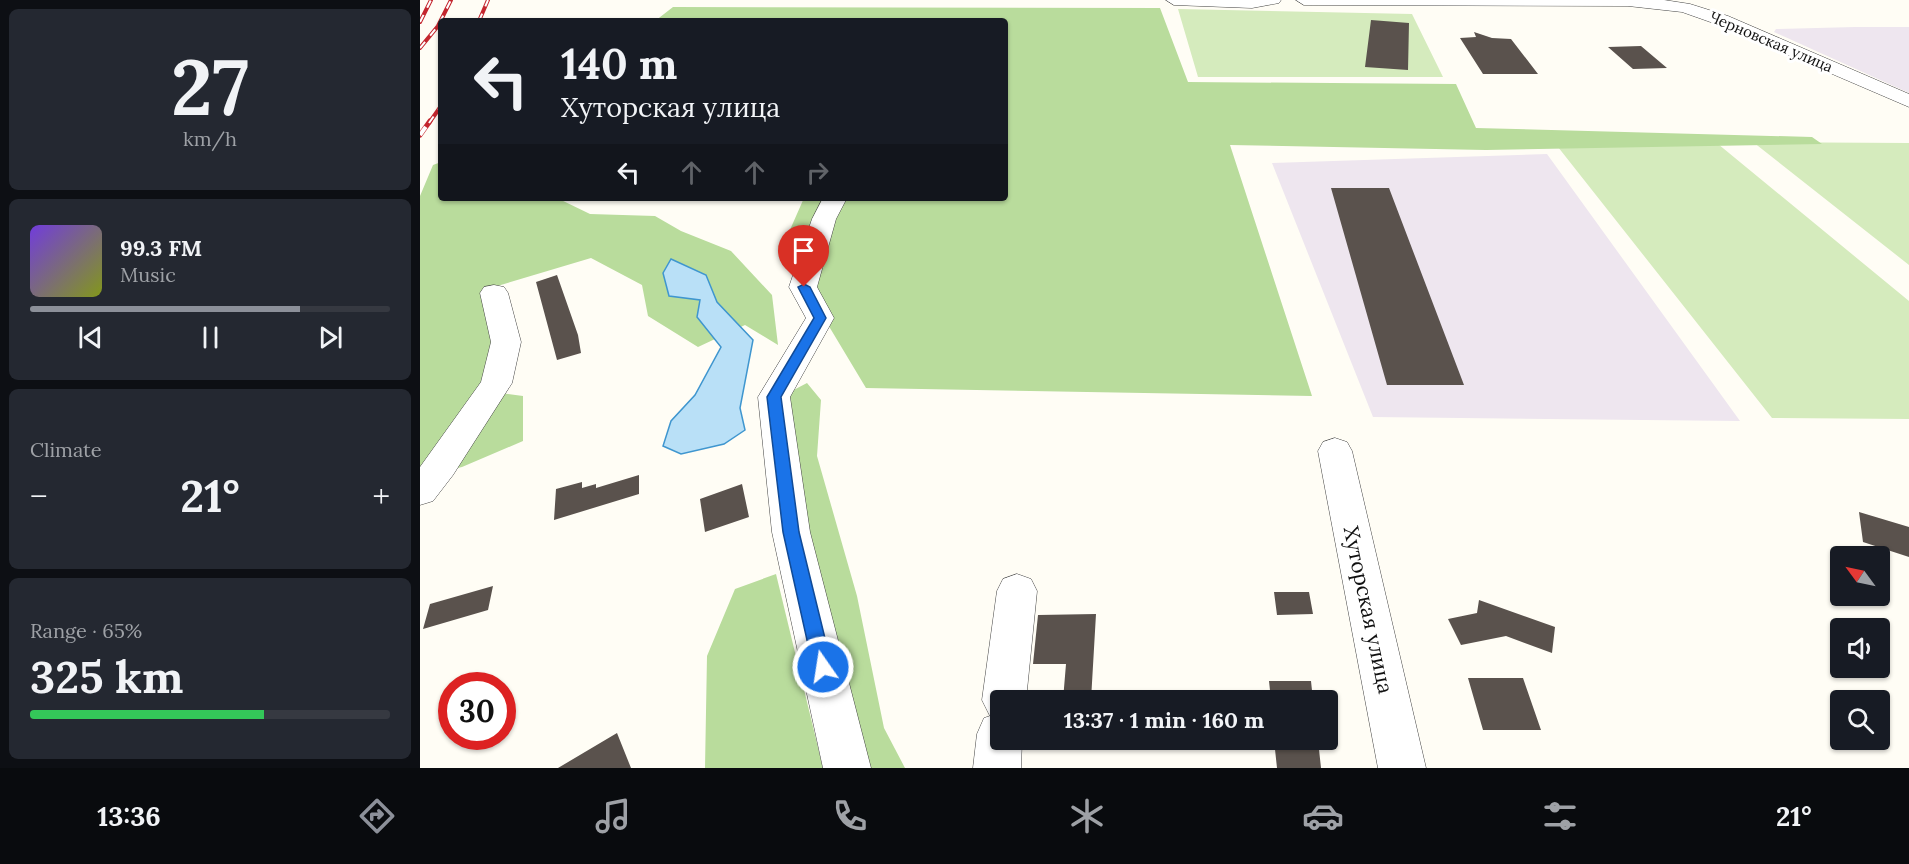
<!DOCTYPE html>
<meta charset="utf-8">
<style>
:root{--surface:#171b24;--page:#242831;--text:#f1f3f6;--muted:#9ea1a6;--line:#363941;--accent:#8c9099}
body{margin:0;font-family:Lora,serif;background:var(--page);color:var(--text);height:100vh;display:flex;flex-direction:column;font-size:22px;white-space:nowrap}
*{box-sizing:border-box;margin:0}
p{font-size:20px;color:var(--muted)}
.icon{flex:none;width:33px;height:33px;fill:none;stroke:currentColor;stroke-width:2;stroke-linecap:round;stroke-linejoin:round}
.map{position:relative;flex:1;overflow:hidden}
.side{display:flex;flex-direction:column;gap:9px;padding:9px;background:#0d0f14;width:420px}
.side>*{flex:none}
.guide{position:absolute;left:18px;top:18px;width:570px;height:183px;border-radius:6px;box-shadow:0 2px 4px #0004;background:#171b24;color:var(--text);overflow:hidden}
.needle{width:39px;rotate:303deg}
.fabs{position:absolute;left:1410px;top:546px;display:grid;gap:12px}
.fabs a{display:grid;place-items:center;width:60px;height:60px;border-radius:6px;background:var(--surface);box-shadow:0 2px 4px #0004;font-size:30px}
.speed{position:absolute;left:18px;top:672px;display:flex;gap:12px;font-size:30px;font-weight:700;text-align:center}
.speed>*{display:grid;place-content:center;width:78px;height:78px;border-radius:50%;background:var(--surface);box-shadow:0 2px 4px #0004;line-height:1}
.speed .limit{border:9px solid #d22;background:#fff;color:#111}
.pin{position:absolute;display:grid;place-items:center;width:51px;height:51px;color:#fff;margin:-62px -26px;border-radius:50% 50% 50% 0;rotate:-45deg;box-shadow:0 0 6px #0007}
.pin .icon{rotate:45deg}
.me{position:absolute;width:66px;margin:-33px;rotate:347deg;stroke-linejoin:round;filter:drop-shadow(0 0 4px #0008)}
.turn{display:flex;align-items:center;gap:21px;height:126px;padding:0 24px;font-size:27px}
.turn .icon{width:78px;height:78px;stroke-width:2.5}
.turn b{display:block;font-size:42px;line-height:51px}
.lanes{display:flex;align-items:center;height:57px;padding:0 24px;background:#0003;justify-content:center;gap:30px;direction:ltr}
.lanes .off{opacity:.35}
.big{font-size:45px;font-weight:700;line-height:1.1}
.side .widget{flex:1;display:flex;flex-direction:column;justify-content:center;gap:9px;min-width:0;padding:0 21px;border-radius:9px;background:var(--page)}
.side .dial{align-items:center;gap:0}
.dial b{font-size:78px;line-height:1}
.song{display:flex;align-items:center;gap:18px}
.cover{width:72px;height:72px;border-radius:9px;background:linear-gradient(135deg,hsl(260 70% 55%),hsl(70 70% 35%))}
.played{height:6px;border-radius:3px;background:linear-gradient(90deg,var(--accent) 75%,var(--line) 75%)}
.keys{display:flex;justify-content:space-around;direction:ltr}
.heat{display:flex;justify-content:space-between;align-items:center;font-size:33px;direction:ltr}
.charge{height:9px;border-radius:4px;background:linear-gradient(90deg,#34c759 65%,var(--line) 0)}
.trip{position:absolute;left:570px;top:690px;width:348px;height:60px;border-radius:6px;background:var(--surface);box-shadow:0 2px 4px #0004;font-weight:700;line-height:60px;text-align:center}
.menu{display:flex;height:96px;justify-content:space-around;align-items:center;background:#090b0e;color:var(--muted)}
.menu .icon{width:42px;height:42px}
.menu .selected{color:var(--accent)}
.menu b{font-size:27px;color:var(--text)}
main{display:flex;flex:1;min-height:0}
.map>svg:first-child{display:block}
.industrial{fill:#eee6ef}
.green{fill:#d5ebbd}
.forest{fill:#b9dc9c}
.water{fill:#b9e0f7;stroke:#3f96cf;stroke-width:1.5}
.building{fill:#5a524d}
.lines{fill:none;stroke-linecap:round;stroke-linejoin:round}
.minor-casing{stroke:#444;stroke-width:1}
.minor{fill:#fff;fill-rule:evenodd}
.rail-far1-casing{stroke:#c4262e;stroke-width:4}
.rail-casing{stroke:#c4262e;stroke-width:5}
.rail-far1{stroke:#fff;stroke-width:2;stroke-dasharray:8;stroke-linecap:butt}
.rail{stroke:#fff;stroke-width:4;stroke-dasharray:10;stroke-linecap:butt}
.route{fill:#1a73e8;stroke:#114b97;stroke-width:1.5}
.labels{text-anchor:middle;stroke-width:6;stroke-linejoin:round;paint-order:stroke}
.far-street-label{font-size:15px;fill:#111;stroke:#fff}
.near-street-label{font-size:21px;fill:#111;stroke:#fff}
</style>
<main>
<section class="side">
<div class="widget dial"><b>27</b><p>km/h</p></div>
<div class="widget">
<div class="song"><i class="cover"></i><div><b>99.3 FM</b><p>Music</p></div></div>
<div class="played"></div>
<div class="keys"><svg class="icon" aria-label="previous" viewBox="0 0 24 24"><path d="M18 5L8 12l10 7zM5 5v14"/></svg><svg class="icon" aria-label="pause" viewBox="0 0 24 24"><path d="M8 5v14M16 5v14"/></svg><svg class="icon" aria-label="next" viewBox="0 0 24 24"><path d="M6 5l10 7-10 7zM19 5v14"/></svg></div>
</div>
<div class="widget"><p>Climate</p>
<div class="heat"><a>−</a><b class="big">21°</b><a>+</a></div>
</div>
<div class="widget"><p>Range · 65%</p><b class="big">325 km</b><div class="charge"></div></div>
</section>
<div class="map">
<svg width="1489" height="768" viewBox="0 0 1489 768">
<rect width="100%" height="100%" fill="#fffdf5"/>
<path class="industrial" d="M1435,27H1489V93L1354,32L1356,29Z
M1127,154L1320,421L953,417L852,163Z"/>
<path class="green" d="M758,9L992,14L1023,77H778Z
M1333,142L1489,143V266V265Z
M1298,144L1489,301V419L1352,418L1138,147Z"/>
<path class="forest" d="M253,7L740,8L768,82L1036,84L1056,128L1392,137L1402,144L1066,150L810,145L892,396L446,388L362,248L384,198H585V21H235Z
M21,162V198H137L170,214L235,216L261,231L311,251L352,295L358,345L325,325L278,347L228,316L222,285L171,258L64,290L75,338L64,391L103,396V441L42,467L0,477V196L13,165Z
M387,383L401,400L397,456L437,596L464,728L485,768H445L391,566L366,394Z
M356,574L403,768H285L287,656L315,589Z"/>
<path class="water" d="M251,259L286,275L297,302L333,340L320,408L325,430L304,444L261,454L243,446L251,421L275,395L301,347L277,317L280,300L249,296L243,273Z"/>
<path class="building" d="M951,20L989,23L988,70L945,67Z
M1054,32L1072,38L1091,39L1118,74H1063L1040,38L1056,37Z
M1221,46L1247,68L1213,69L1188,47Z
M911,188H969L1044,385H967Z
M137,275L158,335L161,353L137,360L116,282Z
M219,475V494L134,520L136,489L162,482V488L176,484V488Z
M322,484L329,517L285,532L280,499Z
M1439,512L1489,527V557L1443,542Z
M73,586L68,610L3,629L10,604Z
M854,592H889L893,614L857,615Z
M1059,600L1135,627L1132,653L1086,636L1041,645L1028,619L1057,613Z
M676,614L671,700H643L646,664H613L618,615Z
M1048,678H1103L1121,730H1063Z
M849,681H891L893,700H851Z
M197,733L211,768H138Z
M854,740H898L901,768H857Z"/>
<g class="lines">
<defs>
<path id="minor" d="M746,0H861L859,3L832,8L754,5Z
M876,0H1244L1270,4L1308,16L1489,94V107L1296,24L1262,12L1208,6L884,5Z
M403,198H427L416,219L397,287L414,318L370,397L390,532L451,768H403L352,532L338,397L386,318L369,287L392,219Z
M74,285L84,287L88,293L101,342L92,383L33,475L13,501L0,505V467L61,382L71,342L60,293L64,287Z
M915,438L927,442L932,451L1006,768H958L898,451L903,442Z
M597,574L611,579L617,591L606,700H580V740H602L601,768H553L557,734L564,718L570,716L562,700L577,591L583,579Z"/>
</defs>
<use href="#minor" class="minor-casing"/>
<use href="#minor" class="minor"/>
<defs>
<path id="rail-far1" d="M59,21L68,0
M0,22L11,0
M0,48L18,26L31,0
M9,123L21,106"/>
<path id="rail" d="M0,135L10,121"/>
</defs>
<use href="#rail-far1" class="rail-far1-casing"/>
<use href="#rail" class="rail-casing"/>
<use href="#rail-far1" class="rail-far1"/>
<use href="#rail" class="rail"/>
</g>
<path class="route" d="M384,284L390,287L406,318L361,397L379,532L412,667L409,673L403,676L396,673L393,667L363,532L347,397L394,318L378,287Z"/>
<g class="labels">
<g class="far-street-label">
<text transform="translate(1351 42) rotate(23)" y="5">Черновская улица</text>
</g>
<g class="near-street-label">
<text transform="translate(948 610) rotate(78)" y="7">Хуторская улица</text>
</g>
</g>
</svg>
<div class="fabs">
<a><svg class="needle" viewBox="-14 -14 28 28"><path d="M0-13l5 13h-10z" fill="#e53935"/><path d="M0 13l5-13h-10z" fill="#9ea1a6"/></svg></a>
<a><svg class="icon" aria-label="sound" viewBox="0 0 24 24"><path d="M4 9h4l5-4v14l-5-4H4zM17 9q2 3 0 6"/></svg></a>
<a><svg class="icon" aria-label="search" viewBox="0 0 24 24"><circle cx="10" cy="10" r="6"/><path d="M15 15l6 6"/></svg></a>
</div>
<div class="speed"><div class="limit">30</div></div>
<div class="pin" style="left:384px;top:287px;background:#d93025"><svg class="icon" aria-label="arrive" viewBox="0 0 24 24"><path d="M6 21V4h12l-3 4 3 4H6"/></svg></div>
<svg class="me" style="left:403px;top:667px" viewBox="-20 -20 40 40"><circle r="17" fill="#1a73e8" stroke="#fff" stroke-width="3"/><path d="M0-11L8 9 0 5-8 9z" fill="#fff"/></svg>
<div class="trip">13:37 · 1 min · 160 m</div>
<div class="guide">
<div class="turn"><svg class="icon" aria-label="left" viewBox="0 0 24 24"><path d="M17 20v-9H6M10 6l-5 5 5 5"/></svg><div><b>140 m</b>Хуторская улица</div></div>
<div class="lanes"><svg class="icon" aria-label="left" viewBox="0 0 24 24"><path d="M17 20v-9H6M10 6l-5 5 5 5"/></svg><svg class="icon off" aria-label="ahead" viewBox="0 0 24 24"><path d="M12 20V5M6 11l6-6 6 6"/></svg><svg class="icon off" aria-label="ahead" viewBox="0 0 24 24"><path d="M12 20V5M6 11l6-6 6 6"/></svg><svg class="icon off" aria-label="right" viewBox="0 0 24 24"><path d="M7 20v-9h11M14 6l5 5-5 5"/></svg></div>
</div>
</div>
</main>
<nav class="menu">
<b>13:36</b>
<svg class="icon selected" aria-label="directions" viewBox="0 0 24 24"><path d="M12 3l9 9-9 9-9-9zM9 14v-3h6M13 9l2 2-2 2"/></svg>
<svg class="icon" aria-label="music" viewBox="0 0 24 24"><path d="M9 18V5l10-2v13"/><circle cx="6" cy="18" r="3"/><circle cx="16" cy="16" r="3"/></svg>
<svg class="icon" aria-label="phone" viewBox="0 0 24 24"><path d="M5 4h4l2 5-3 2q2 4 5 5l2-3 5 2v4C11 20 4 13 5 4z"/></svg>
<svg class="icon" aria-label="climate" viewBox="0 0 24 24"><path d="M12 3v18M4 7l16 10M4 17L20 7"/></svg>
<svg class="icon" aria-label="car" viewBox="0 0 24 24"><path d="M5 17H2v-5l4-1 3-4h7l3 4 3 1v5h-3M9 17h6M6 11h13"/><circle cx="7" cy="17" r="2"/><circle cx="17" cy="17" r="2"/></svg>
<svg class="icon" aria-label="filters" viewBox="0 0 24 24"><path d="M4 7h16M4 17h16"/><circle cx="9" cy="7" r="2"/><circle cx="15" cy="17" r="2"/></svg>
<b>21°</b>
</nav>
